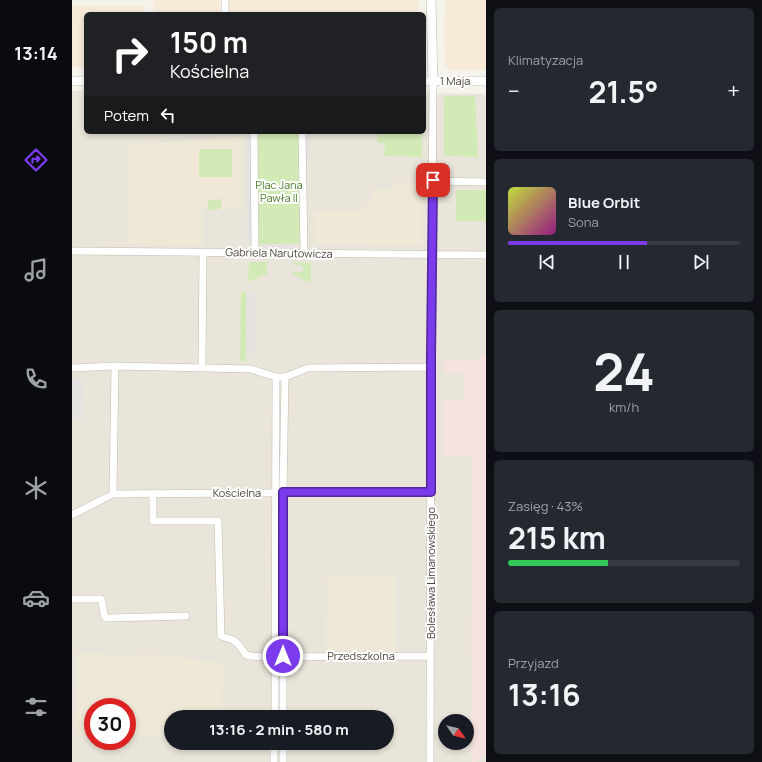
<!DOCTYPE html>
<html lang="pl">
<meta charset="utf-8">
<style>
:root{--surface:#171b24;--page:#242831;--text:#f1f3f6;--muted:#9ea1a6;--line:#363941;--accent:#7c3aed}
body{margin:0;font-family:Manrope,sans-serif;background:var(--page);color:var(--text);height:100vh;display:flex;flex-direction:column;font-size:15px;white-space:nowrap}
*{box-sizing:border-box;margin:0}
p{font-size:13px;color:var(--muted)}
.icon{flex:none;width:22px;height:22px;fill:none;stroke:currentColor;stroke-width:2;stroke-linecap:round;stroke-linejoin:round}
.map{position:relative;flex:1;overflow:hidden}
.side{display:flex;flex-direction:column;gap:8px;padding:8px;background:#0d0f14;width:276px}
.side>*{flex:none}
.hud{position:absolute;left:12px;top:12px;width:342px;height:122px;border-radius:6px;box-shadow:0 2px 6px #0003;background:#202124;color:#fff;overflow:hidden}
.needle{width:26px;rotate:124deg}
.controls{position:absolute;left:366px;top:714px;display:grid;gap:8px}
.controls a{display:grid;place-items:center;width:36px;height:36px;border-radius:50%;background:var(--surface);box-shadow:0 2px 6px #0003;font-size:20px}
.speed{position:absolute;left:12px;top:698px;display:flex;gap:8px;font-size:20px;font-weight:700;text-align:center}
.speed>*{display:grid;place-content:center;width:52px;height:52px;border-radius:50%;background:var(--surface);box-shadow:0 2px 6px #0003;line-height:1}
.speed .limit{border:6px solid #d22;background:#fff;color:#111}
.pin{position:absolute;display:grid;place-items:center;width:34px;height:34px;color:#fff;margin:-17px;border-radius:8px;box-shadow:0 2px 6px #0006}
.me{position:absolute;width:44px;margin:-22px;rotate:0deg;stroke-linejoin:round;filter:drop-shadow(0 0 3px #0008)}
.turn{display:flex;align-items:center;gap:14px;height:84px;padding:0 20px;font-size:18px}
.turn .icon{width:52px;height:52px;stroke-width:2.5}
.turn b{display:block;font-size:28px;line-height:34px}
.then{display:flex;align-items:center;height:38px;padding:0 20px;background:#0003;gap:8px;font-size:15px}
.big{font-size:30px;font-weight:700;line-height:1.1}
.side .widget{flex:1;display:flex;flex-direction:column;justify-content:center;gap:6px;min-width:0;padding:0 14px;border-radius:6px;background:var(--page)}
.side .dial{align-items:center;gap:0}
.dial b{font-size:52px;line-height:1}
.song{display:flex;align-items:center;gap:12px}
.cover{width:48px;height:48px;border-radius:6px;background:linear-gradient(135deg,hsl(70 70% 55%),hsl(310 70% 35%))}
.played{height:4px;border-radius:2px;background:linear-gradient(90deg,var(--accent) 60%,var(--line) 60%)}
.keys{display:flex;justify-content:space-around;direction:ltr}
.heat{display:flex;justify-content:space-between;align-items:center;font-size:22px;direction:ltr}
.charge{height:6px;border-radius:3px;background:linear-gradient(90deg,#34c759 43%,var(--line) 0)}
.trip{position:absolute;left:92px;top:710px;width:230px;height:40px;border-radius:20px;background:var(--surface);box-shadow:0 2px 6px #0003;font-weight:700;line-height:40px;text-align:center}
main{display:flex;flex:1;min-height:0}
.tab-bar{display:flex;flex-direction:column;width:72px;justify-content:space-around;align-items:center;background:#090b0e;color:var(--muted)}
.tab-bar .icon{width:28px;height:28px}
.tab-bar .on{color:var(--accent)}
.tab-bar b{font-size:18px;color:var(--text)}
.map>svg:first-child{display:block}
.residential{fill:#eae5da;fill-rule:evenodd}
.commercial{fill:#f7ead8}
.education{fill:#efe8d6}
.medical{fill:#f6e3e0}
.green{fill:#d2eab5}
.parking{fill:#e5e3e0}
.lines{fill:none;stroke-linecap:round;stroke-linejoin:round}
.minor-casing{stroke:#c2bbae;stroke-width:8}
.tertiary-casing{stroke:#c2bbae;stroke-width:10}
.minor{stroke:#fff;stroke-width:7}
.tertiary{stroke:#fff;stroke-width:9}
.route-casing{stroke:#51269a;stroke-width:10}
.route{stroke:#7c3aed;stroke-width:7}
.labels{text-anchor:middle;stroke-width:4;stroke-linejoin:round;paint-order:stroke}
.street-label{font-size:11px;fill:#4b4439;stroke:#fff}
.park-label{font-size:11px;fill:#4a7f2a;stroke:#fff}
</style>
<main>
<nav class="tab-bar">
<b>13:14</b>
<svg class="icon on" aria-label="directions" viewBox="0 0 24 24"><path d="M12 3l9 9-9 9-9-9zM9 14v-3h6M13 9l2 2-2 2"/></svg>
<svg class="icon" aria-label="music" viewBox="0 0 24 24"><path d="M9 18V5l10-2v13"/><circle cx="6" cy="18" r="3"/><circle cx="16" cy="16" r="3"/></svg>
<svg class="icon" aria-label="phone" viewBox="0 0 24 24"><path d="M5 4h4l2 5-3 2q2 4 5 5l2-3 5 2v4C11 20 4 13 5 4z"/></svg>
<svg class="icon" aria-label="climate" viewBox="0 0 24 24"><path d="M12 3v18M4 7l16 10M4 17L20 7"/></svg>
<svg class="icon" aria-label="car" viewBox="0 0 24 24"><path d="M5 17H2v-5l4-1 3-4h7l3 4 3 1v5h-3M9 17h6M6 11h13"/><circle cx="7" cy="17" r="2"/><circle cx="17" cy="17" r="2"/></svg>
<svg class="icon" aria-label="filters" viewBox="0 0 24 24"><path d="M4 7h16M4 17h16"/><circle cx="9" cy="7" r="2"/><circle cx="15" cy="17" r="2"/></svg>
</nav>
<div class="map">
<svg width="414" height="762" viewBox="0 0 414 762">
<rect width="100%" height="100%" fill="#f6f3ec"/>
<path class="residential" d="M0,91H14V132H352V93L414,94V762H0ZM21,707H55V741H21ZM99,717H315V743H99ZM373,721H395V743H373Z"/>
<path class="commercial" d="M81,0H148V14H82Z
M157,0H346V14H157Z
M374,0H414V70H380L373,66L372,19H374Z
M0,6H72V14H14V67H0Z"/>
<path class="education" d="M172,137V209L130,210L131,245L56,244L57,145Z
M320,183H351L350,245L242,244V211H291L296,206L300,198V189H319Z
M255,576H323V651L254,650Z
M5,653L95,656L151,663L150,717H99V735H55V707H21V735H3Z"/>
<path class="medical" d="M410,355H414V756L402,762H399L401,457H371L372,401H393V374L372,373V361H404Z"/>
<path class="green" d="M374,96H403L406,157L372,156V100Z
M185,132H225L228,135L230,244H185Z
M306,132H350V157L312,156L313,143H305Z
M127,149H160V177H127Z
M384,190H414V221H384Z
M149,199V209L136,210V200Z
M177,262H195V274L176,282Z
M221,262L239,263V283L221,274V272H231V265H221Z
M169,291L174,292V361H168Z"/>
<path class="parking" d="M175,132H180L179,244L175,243Z
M233,132H238V158H234Z
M190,244H224V248L225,249H189L190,248Z
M174,292H182V353H174Z
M0,379H11L10,419L0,418Z"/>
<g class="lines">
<defs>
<path id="minor" d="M153,0V14
M182,132L183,253
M230,132L232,253
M361,181L414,182
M0,251L414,255
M130,367L131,253
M0,368L43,366L179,369L204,377H213L236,368L359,367
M81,493V521H146L149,636L161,640L166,644L174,655L178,656L194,657L358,656
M41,494L43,366
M0,515L41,494L359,492
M0,599H29L30,601L32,615L33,617L35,618L114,616
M203,717L204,377
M211,717V493L213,377
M211,743V762
M202,762V743
M358,762L359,356L361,81"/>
<path id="tertiary" d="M359,0L361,81
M0,81H14
M352,81H414"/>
</defs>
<use href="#minor" class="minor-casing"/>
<use href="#tertiary" class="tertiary-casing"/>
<use href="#minor" class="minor"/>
<use href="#tertiary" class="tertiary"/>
</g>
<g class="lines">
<defs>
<path id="route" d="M211,656V492H359V356L361,180"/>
</defs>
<use href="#route" class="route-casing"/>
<use href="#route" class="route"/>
</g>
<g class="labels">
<g class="street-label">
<text x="383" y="85">1 Maja</text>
<text transform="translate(207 253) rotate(1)" y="4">Gabriela Narutowicza</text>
<text x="165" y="497">Kościelna</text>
<text transform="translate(359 573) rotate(-90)" y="4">Bolesława Limanowskiego</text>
<text x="289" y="660">Przedszkolna</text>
</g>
<g class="park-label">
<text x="207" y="189">Plac Jana<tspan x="207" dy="13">Pawła II</tspan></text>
</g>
</g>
</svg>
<div class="controls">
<a><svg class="needle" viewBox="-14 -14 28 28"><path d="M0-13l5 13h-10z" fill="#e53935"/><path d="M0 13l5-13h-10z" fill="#9ea1a6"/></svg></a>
</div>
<div class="speed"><div class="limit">30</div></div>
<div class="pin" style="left:361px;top:180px;background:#d93025"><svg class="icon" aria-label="arrive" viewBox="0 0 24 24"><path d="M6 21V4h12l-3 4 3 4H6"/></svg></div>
<svg class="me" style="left:211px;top:656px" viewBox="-20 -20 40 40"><circle r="17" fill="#7c3aed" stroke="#fff" stroke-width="3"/><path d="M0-11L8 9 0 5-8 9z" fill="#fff"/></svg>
<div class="trip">13:16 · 2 min · 580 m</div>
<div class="hud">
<div class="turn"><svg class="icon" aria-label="right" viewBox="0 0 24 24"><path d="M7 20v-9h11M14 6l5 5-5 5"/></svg><div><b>150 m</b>Kościelna</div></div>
<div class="then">Potem<svg class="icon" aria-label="left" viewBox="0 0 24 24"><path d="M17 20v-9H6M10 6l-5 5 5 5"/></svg></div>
</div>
</div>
<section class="side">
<div class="widget"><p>Klimatyzacja</p>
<div class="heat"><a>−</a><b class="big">21.5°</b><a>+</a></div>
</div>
<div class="widget">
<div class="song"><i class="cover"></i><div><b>Blue Orbit</b><p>Sona</p></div></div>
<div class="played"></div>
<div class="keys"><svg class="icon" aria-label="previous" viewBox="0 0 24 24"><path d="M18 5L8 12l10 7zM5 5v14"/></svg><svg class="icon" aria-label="pause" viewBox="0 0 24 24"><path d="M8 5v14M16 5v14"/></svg><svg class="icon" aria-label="next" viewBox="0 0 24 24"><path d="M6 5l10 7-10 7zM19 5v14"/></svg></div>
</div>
<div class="widget dial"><b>24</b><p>km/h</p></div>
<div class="widget"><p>Zasięg · 43%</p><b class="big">215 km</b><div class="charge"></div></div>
<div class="widget"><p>Przyjazd</p><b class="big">13:16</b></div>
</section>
</main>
